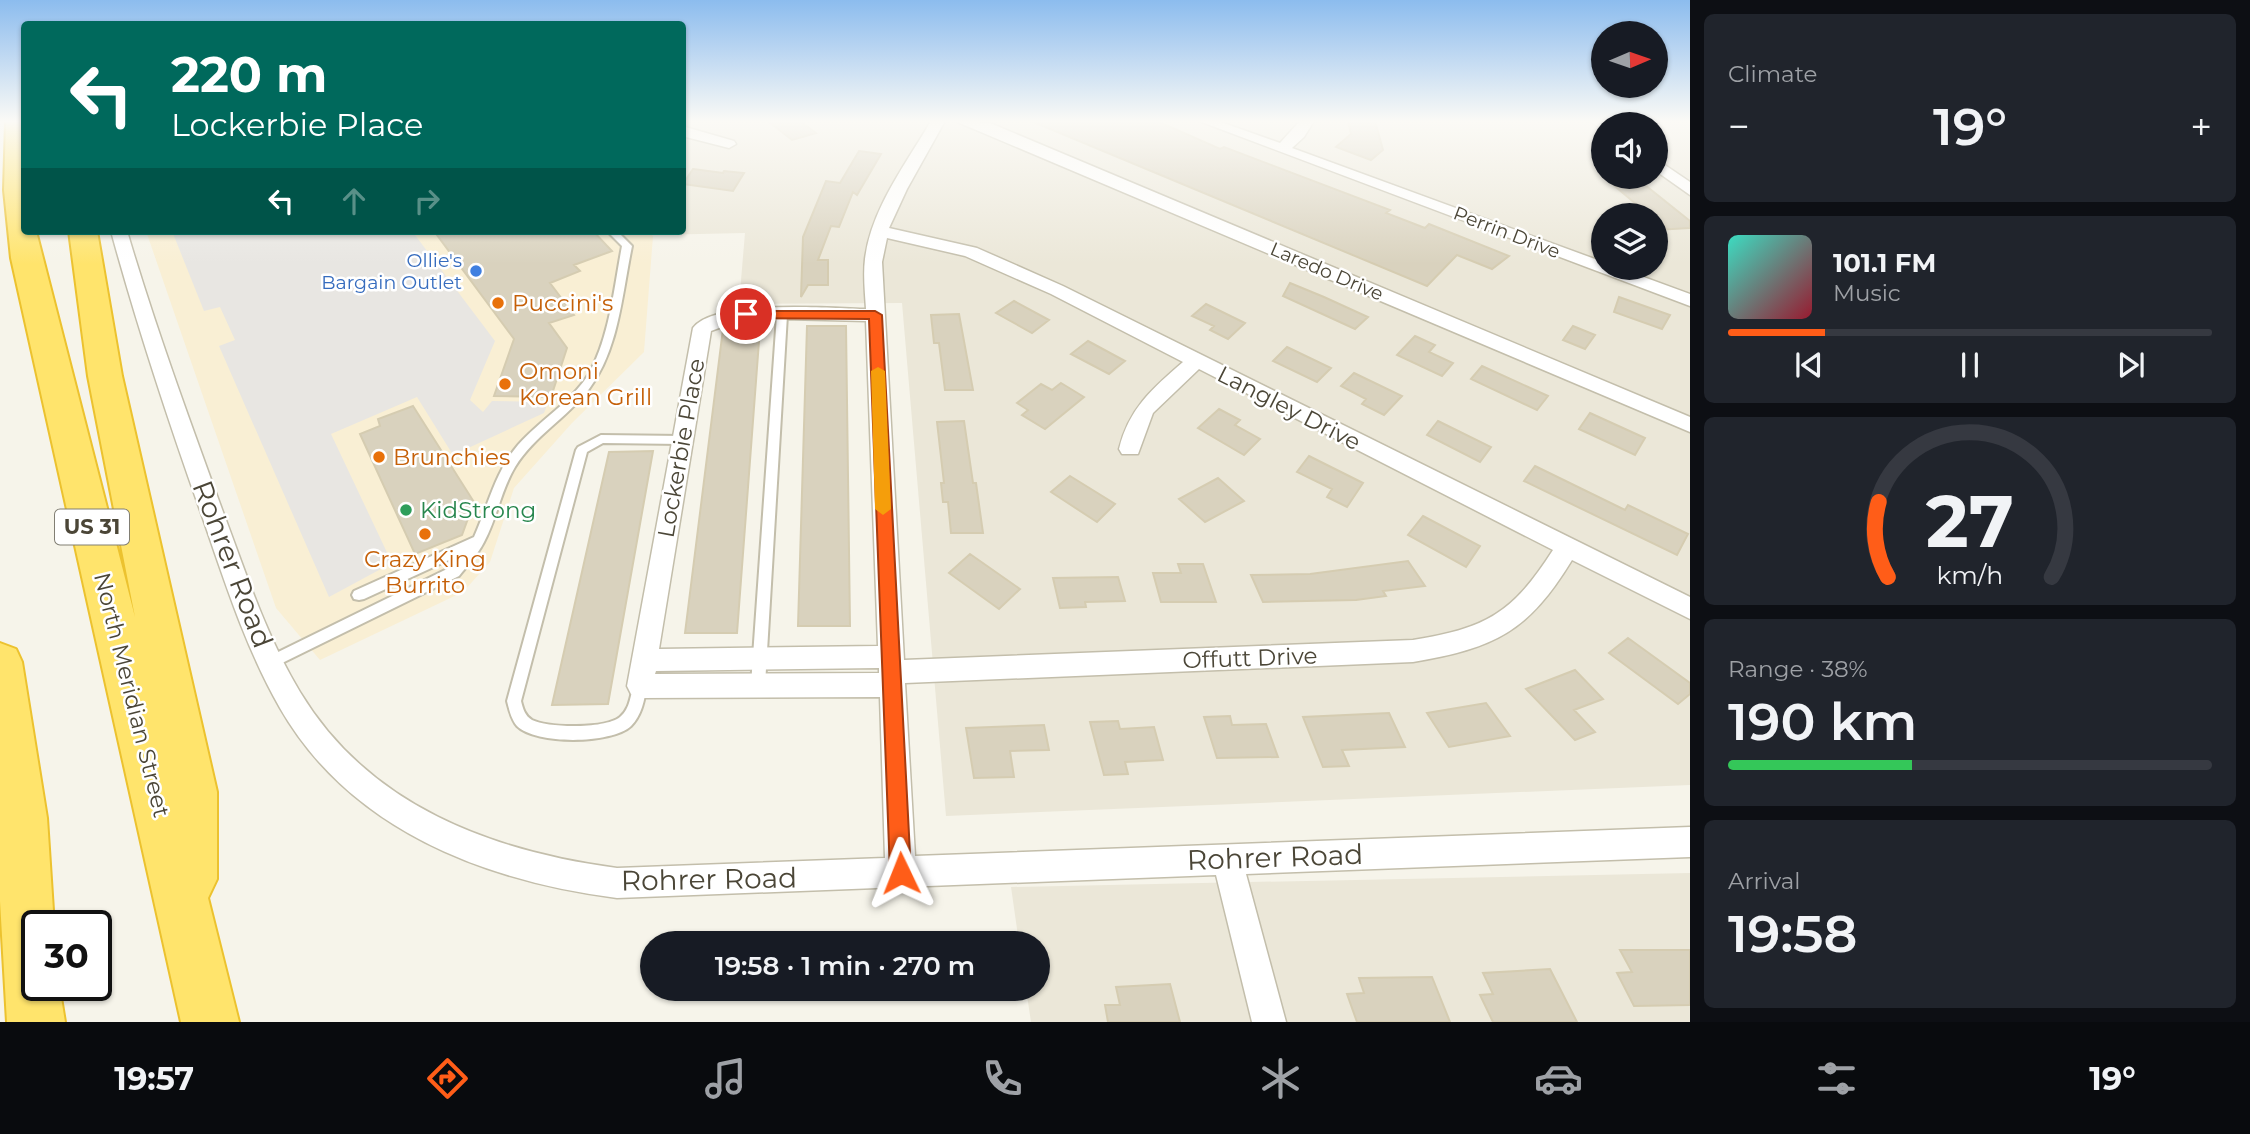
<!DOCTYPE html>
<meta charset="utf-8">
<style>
:root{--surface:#171b24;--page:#20242c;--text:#f1f3f6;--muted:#9ea1a6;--line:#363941;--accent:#ff5d18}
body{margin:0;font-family:Montserrat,sans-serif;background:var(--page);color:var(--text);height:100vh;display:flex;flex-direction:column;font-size:26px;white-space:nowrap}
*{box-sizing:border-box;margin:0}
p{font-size:23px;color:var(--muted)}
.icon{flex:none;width:38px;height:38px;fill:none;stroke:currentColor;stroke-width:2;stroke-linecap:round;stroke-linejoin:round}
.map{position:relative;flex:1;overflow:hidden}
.drawer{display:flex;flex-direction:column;gap:14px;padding:14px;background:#0d0f14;width:560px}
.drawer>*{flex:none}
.hud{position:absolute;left:21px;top:21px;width:665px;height:214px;border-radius:7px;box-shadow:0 2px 5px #0004;background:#00695c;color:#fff;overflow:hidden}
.needle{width:46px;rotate:88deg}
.tools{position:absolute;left:1591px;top:21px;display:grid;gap:14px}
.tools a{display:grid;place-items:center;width:77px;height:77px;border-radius:50%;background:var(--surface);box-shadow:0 2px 5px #0004;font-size:35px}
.speed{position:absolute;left:21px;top:910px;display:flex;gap:14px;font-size:35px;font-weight:700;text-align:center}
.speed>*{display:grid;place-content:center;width:91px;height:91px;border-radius:50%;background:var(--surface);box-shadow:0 2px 5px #0004;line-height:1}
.speed .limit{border:4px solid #111;border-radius:10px;background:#fff;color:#111}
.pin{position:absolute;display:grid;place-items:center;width:60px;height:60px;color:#fff;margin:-30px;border:4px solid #fff;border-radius:50%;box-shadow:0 2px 7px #0007}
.me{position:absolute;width:77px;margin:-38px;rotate:358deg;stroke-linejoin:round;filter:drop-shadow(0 0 5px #0008)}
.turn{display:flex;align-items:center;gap:24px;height:147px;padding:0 35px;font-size:32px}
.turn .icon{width:91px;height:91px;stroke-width:2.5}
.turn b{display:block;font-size:49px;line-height:60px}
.lanes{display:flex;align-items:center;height:66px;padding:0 35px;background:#0003;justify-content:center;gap:35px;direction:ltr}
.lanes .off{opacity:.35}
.big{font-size:52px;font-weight:600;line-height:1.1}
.drawer .widget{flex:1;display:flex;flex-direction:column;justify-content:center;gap:10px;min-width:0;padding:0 24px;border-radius:10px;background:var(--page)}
.drawer .dial{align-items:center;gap:0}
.dial svg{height:182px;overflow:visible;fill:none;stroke:var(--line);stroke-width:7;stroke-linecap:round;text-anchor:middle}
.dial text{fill:var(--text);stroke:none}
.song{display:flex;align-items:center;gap:21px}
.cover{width:84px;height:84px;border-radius:10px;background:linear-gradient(135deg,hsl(170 70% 55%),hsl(350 70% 35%))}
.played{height:7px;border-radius:4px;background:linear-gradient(90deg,var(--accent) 20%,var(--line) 20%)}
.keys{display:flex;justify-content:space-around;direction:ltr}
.heat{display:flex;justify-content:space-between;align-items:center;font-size:38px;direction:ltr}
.charge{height:10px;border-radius:5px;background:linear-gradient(90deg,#34c759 38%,var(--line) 0)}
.trip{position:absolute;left:640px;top:931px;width:410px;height:70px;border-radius:35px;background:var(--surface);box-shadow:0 2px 5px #0004;font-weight:600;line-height:70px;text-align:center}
.menu{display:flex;height:112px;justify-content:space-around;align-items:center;background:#090b0e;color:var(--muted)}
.menu .icon{width:49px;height:49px}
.menu .selected{color:var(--accent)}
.menu b{font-size:32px;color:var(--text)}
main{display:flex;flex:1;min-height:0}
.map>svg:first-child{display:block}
.residential{fill:#ebe7d8;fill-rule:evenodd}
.commercial{fill:#f9efd4}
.parking{fill:#e8e6e2}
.building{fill:#d9d2be;stroke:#d5ccb1;stroke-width:2}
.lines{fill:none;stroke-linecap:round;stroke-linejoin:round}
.service-casing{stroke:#c3beab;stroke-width:4}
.minor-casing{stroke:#c3beab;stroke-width:3}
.motorway-casing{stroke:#ecc22f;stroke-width:4}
.service{fill:#fff;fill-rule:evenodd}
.minor{fill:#fff;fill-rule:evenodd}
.motorway{fill:#ffe46c;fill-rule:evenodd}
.route{fill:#ff5d18;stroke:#a63c10;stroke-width:2}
.slow{fill:#f59e0b}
.shop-dot{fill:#3f7fe0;stroke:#fff;stroke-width:2.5}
.food-dot{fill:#e8710a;stroke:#fff;stroke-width:2.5}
.leisure-dot{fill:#2e9e5b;stroke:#fff;stroke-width:2.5}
.labels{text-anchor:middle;stroke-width:5;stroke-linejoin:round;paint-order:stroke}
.far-street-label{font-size:19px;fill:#4b4637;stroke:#fff}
.far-shop-label{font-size:19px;fill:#366cbe;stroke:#fff;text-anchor:end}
.shield{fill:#fff;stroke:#817e73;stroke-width:2}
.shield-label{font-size:21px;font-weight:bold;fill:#4b4637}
.food-label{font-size:23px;fill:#c56008;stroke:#fff;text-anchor:start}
.street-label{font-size:23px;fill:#4b4637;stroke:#fff}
.leisure-label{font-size:23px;fill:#27864d;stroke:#fff;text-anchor:start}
.near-street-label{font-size:28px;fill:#4b4637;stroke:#fff}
</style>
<main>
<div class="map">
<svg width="1690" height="1022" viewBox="0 0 1690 1022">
<rect width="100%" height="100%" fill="#f6f4ea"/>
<path class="residential" d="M683,121H1690V785L946,816L902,303L739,304L745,233L653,235L648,231H682ZM1603,124H1656V177H1603ZM1603,215H1656V268H1603Z
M1690,873V1022H1031L1026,989H1038V943H1019L1011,887Z"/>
<path class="commercial" d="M146,231H648L653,236L644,352L572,423L514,488L490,562L463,592L320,660L276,608Z"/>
<path class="parking" d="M172,231H412L495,341L470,400L483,412L492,401L548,402L544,413L453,455L417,397L331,434L392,563L329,597L219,346L235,340L220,307L204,311Z"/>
<path class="building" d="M768,121H800L816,133L792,140Z
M1031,121H1157L1220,149L1224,147L1390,210L1386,213L1425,228L1429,224L1509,256L1492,269L1457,255L1427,286Z
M1348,121H1375L1383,150L1371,160L1336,147L1351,134Z
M859,151L881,154L857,195L853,192L839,227L831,226L818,260H828V285H808L801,297L803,237L826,181L840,183Z
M693,169L723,173L724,171L744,173L733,191L683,184Z
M1604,177H1635L1690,221V228L1656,230V215H1649Z
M434,231H593L612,251L574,265L580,271L550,283L574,315L549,323L567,348L551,397L494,396L514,339Z
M1290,283L1324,297L1368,317L1355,329L1283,296Z
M1619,297L1670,315L1662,329L1614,312Z
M1014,301L1049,320L1032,333L996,313Z
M1206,304L1245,323L1228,339L1210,330L1214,326L1192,316Z
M959,314L973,390H945L939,343H934L931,315Z
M807,326H846L850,626H798Z
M1573,326L1595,335L1585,349L1563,340Z
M760,328L737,633H685L723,329Z
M1415,336L1435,345L1429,352L1453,363L1442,376L1397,355Z
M1088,341L1125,361L1109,374L1071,354Z
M1287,347L1331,368L1317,382L1273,361Z
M1482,366L1548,396L1537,410L1471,379Z
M1354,373L1402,396L1384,415L1362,404L1366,399L1341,386Z
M1061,383L1084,397L1045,429L1022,415L1028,410L1017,403L1041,384L1052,390Z
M413,406L474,502L462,535L415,554L360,434L380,426L378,419Z
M1219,409L1240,420L1235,425L1260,439L1244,455L1198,428Z
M1590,413L1645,438L1635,455L1579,429Z
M964,421L973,483H976L983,533H951L948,502H943L941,483H944L937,422Z
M1438,421L1491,447L1480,462L1427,435Z
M653,451L608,704L552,705L609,452Z
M1309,456L1363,483L1347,507L1327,497L1332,489L1297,472Z
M1535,466L1625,510L1628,505L1688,534L1677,555L1524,481Z
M1070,476L1115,504L1097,522L1051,492Z
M1218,478L1244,501L1205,522L1179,499Z
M1423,516L1480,546L1466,567L1408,535Z
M970,554L1020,589L999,609L949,573Z
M1408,561L1425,586L1383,591L1386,596L1356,600L1263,602L1251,575L1310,574Z
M1178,564H1203L1216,602H1161L1153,573H1181Z
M1118,577L1125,601L1085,602L1086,607L1060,608L1053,578Z
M1628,638L1690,683V694L1678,704L1609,653Z
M1575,670L1603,699L1574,710L1595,732L1575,740L1526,689Z
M1486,703L1510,736L1449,747L1427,713Z
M1389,713L1405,747L1342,750L1349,766L1323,767L1303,717Z
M1230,716L1232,725L1266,724L1278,757L1217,758L1204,717Z
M1118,721L1120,729L1154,727L1163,760L1125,762L1128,774L1104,775L1090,722Z
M1044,725L1049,750L1010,751L1014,777L974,778L966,728Z
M1620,950H1690V1005L1634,1006L1617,973L1632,972Z
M1550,969L1577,1022H1493L1480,995L1493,994L1483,973Z
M1432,977L1450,1022H1357L1347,994L1364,993L1359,978Z
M1170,984L1180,1022H1108L1105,1005H1120L1116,987Z"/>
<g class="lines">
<defs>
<path id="service" d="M607,231H617L632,246C622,294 619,349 589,389C567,418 534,436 515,467C501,490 497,518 484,542C478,554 468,565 459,576L276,666L271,668L266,666L264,662L266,658L449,568L464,553L364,599L359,600L354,599L352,595L354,591L474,537C488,506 495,472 518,445C540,420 573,401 590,372C610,334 614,288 622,246Z
M782,312L787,315L765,685L763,689L758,691L753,689L751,685L777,315Z
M601,435L682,436L688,440L682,444L603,443L587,452L521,701C523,709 525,716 532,720C548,728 605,729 620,717C631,708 630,694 635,682L640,680L645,682L647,686C644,700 642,715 631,726C612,744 536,745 517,726C511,719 509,709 507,701L576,450L578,447Z"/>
<path id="minor" d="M931,121H945L907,189L889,228L977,248L1063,286L1690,597V619L1572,560C1528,632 1495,648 1413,662L905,683L915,856L1690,827V857L1246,874L1286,1022H1252L1216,875L617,898C485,881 350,830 280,708C245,647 224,579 201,513C168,420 137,326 111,231H127C155,326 189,419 223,512C246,573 266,636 300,692C369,806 491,851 617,868L885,858L880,697L640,698L631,694L627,686L693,328C714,299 830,308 866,309C865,293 863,275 865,259C871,209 906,164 931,121ZM887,238L965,256L1051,294L1183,362C1153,388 1129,408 1119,449L1122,454H1138L1153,413L1199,369L1553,550C1512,614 1486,628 1413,640L904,660L882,262ZM784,319L866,321L878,646L659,649L711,331L735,322ZM879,668V673L655,674L656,671Z
M955,121L990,123L1690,417V432Z
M1199,121H1218L1280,143L1300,121H1314L1304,137L1292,148L1603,262V268H1619L1690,294V306Z
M1589,121H1606L1610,124H1603V129Z
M682,126L734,141L736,144L729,148L682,136Z
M1656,159L1690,182V195L1656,171Z"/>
<path id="motorway" d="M6,121H24V231H36L135,617L88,376L69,231H97L122,376L217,792V879L208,898L239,1022H181L11,258L4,190Z
M0,643L16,649L22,662L47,818L54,926H37V985H59L65,1022H7L0,901Z"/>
</defs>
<use href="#service" class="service-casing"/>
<use href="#minor" class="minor-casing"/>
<use href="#motorway" class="motorway-casing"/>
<use href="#service" class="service"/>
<use href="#minor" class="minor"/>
<use href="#motorway" class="motorway"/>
</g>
<linearGradient id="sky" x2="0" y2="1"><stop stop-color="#8cbcee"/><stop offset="0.46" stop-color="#fbfaf6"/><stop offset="1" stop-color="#fbfaf6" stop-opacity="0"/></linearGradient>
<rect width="1690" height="264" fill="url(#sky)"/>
<path class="route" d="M742,311H875L882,315L911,873L908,880L901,884L893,880L890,873L869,319L746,318L742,317Z"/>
<path class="slow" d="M878,367L885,371L891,509L883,515L875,509L871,371Z"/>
<circle class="shop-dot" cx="476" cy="271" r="7"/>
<g class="food-dot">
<circle cx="498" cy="303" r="7"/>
<circle cx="505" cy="384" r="7"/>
<circle cx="379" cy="457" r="7"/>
<circle cx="425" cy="534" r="7"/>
</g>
<circle class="leisure-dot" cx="406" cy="510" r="7"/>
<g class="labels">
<g class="far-street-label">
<text transform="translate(1507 232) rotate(21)" y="7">Perrin Drive</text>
<text transform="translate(1327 271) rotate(23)" y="7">Laredo Drive</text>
</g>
<g class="far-shop-label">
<text x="462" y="267">Ollie's<tspan x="462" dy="22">Bargain Outlet</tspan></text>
</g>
<rect class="shield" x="55" y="509.5" width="74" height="35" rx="5"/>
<g class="shield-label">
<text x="92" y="534">US 31</text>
</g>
<g class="food-label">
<text x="512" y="311">Puccini's</text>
<text x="519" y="379">Omoni<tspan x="519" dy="26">Korean Grill</tspan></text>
<text x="393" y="465">Brunchies</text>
<text x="425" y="567" text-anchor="middle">Crazy King<tspan x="425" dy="26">Burrito</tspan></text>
</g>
<g class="street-label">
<text transform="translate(1289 408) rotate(27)" y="8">Langley Drive</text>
<text transform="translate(681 448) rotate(-80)" y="8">Lockerbie Place</text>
<text transform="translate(1250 658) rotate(-2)" y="8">Offutt Drive</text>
<text transform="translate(132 695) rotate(76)" y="8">North Meridian Street</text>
</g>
<g class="leisure-label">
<text x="420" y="518">KidStrong</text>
</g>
<g class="near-street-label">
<text transform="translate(233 564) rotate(69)" y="10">Rohrer Road</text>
<text transform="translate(1275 857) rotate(-2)" y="10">Rohrer Road</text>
<text transform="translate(709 879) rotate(-1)" y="10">Rohrer Road</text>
</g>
</g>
</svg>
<div class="tools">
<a><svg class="needle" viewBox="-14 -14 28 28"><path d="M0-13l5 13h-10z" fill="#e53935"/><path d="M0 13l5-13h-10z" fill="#9ea1a6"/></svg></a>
<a><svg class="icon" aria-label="sound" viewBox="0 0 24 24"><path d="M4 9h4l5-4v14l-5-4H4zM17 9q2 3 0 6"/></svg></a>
<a><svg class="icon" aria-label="layers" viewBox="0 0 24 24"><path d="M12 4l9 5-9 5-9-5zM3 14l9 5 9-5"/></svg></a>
</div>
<div class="speed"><div class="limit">30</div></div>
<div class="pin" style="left:746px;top:314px;background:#d93025"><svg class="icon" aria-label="arrive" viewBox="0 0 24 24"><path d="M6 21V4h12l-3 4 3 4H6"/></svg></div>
<svg class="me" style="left:901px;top:873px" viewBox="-20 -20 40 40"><path d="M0-17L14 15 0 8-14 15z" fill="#ff5d18" stroke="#fff" stroke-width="4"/></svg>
<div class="trip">19:58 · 1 min · 270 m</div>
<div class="hud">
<div class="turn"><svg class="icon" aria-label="left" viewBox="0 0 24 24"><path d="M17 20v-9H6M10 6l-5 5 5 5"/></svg><div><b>220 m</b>Lockerbie Place</div></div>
<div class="lanes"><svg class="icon" aria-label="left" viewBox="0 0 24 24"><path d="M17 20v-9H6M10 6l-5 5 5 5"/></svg><svg class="icon off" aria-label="ahead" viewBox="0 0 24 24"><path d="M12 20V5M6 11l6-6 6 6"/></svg><svg class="icon off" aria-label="right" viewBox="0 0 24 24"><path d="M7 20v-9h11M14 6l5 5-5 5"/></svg></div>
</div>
</div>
<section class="drawer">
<div class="widget"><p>Climate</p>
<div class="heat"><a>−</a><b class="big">19°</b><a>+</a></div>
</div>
<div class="widget">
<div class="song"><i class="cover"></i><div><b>101.1 FM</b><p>Music</p></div></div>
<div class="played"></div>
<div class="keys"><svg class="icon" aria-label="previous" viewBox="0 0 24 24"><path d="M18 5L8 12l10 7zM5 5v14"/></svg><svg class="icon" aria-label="pause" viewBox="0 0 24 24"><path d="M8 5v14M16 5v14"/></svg><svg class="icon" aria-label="next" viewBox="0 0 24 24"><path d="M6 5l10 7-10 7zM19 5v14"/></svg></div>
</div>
<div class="widget dial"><svg viewBox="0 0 100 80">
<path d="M14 69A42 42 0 1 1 86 69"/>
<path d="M14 69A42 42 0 0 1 10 36" stroke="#ff5d18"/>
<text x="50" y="56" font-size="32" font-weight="700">27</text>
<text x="50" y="72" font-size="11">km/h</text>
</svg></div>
<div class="widget"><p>Range · 38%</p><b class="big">190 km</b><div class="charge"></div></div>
<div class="widget"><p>Arrival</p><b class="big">19:58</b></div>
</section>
</main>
<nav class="menu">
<b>19:57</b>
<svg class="icon selected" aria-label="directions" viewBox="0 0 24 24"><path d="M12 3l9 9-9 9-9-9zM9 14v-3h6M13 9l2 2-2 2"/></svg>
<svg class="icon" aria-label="music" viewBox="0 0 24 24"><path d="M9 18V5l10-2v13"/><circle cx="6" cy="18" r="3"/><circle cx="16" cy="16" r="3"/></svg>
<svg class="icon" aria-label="phone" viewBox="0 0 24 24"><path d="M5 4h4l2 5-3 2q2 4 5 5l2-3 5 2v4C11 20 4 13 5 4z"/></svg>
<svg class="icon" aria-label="climate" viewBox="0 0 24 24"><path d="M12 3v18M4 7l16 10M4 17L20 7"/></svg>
<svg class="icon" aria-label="car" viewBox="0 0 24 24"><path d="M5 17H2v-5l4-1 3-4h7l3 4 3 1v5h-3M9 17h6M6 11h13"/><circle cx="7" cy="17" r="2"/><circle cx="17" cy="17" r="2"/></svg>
<svg class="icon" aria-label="filters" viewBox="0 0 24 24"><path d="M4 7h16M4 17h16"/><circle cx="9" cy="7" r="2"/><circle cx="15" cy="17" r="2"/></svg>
<b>19°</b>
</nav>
